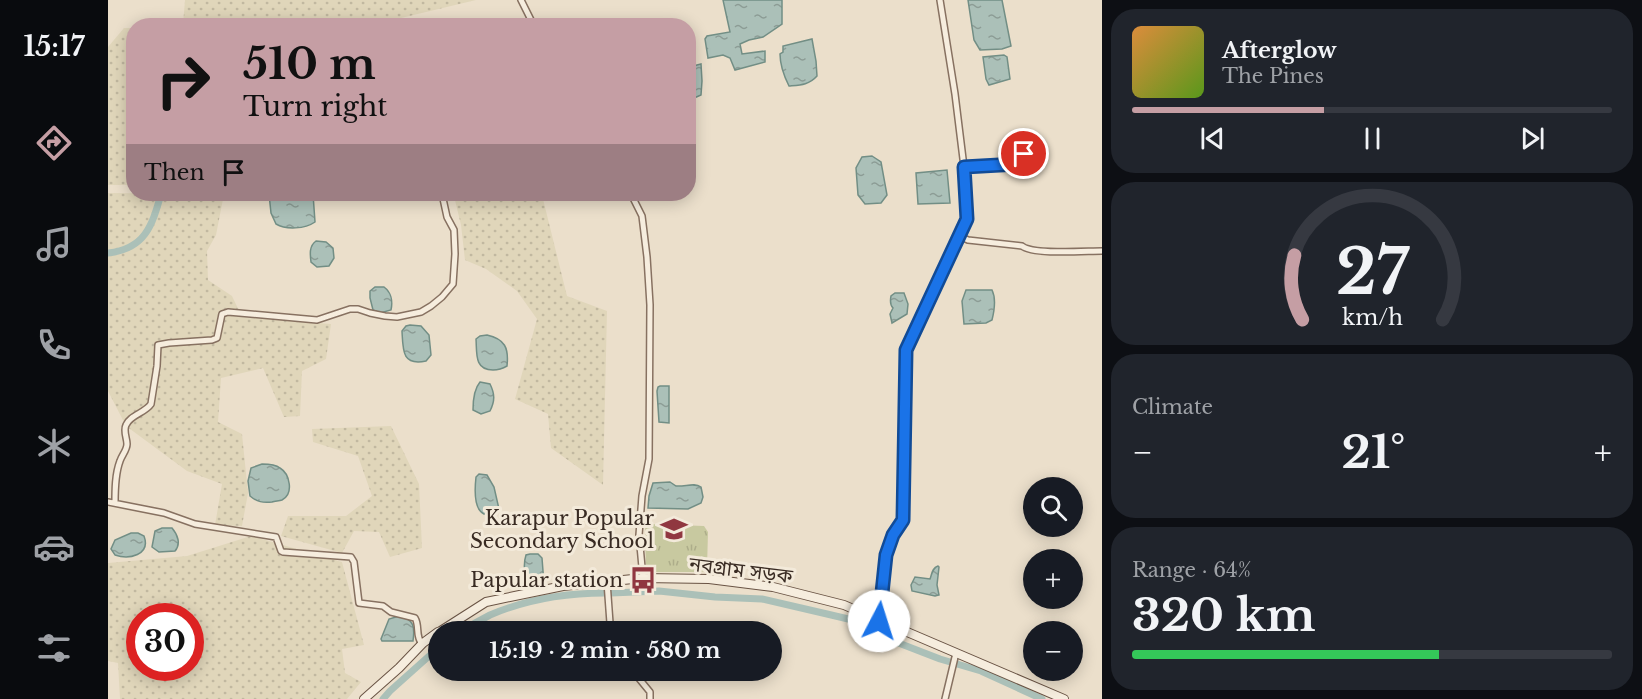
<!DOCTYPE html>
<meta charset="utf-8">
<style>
:root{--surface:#171b24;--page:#20242c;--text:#f1f3f6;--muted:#9ea1a6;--line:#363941;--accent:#c59ea4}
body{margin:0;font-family:"Libre Baskerville","Noto Sans Bengali",serif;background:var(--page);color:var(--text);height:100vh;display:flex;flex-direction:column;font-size:22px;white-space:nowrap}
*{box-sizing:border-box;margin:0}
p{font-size:20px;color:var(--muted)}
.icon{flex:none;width:33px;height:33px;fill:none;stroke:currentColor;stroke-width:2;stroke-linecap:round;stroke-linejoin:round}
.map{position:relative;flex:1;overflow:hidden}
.panel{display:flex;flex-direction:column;gap:9px;padding:9px;background:#0d0f14;width:540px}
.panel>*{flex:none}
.top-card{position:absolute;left:18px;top:18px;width:570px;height:183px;border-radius:24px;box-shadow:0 3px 15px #0003;background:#c59ea4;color:#111;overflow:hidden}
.buttons{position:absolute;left:915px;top:477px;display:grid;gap:12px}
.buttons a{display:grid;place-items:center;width:60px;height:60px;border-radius:50%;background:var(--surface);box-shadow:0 3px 15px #0003;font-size:30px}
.speed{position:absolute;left:18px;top:603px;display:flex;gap:12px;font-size:30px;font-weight:700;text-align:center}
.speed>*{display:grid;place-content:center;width:78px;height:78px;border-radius:50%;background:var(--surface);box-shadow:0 3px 15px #0003;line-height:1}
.speed .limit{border:9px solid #d22;background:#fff;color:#111}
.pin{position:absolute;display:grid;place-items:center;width:51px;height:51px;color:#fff;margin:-26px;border:3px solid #fff;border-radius:50%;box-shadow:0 2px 6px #0007}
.me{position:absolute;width:66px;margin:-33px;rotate:5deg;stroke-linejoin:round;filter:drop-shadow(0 0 4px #0008)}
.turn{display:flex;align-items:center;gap:21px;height:126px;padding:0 18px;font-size:27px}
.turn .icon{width:78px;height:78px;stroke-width:2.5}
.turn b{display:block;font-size:42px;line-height:51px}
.then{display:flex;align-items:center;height:57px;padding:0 18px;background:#0003;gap:12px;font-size:22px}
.big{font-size:45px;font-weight:700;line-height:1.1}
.panel .card{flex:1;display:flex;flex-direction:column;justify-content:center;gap:9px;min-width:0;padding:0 21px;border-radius:24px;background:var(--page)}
.panel .dial{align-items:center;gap:0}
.dial svg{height:156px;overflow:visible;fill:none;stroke:var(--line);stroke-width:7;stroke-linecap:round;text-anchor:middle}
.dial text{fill:var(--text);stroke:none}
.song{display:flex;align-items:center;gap:18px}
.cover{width:72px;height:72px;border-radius:9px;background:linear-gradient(135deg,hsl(30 70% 55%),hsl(90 70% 35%))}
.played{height:6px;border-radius:3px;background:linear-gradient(90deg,var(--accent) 40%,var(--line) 40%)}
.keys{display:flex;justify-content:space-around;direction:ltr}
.heat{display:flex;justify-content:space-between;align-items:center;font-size:33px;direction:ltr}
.charge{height:9px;border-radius:4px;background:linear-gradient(90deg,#34c759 64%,var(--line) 0)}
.trip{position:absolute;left:320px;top:621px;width:354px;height:60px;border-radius:30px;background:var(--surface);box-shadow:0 3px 15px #0003;font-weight:700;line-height:60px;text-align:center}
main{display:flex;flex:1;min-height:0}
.menu{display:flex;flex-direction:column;width:108px;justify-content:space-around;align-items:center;background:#090b0e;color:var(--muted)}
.menu .icon{width:42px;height:42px}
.menu .on{color:var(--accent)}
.menu b{font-size:27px;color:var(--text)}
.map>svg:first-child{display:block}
.farmland{fill:url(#farmland-dots);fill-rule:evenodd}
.park{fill:url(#park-tufts)}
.water{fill:url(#water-ripples);stroke:#728e85;stroke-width:1.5}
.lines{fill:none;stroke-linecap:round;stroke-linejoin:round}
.canal{stroke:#abc0b8;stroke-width:7}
.street-casing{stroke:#877161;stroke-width:8}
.secondary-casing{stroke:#695344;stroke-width:10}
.street{stroke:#f6edde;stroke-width:5}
.secondary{stroke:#f6edde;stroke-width:8}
.route-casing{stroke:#114b97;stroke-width:15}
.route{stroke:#1a73e8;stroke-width:10}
.labels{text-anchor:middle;stroke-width:6;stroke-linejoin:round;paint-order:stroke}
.poi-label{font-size:20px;fill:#392b23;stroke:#f3eada;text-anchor:end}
.street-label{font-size:20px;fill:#392b23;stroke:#f3eada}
</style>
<main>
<nav class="menu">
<b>15:17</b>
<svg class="icon on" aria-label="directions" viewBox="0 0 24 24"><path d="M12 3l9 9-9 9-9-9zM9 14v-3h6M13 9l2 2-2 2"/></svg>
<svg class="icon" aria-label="music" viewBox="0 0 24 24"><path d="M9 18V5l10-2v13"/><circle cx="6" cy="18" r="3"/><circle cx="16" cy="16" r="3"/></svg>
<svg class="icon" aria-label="phone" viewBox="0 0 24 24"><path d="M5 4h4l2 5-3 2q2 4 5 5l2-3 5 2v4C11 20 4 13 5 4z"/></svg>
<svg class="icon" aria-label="climate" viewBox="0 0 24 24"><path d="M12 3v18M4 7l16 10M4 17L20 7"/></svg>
<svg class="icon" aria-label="car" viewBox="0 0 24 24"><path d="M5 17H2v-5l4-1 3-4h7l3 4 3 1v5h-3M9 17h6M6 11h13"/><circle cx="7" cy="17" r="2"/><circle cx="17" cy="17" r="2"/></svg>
<svg class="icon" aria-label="filters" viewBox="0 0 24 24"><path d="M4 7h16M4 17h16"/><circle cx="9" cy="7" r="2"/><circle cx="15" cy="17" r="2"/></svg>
</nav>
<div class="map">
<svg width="994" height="699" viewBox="0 0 994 699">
<defs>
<pattern id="farmland-dots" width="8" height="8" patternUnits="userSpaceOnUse" patternTransform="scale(1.5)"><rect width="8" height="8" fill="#e0d6ba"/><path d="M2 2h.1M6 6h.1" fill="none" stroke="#c1b8a0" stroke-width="1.8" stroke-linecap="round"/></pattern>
<pattern id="park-tufts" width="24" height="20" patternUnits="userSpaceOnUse" patternTransform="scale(1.5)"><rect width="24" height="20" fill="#c8c9a0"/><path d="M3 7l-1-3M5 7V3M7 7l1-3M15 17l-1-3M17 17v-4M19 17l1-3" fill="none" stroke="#adad8a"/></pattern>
<pattern id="water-ripples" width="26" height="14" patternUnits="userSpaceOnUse" patternTransform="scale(1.5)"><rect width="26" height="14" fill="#abc0b8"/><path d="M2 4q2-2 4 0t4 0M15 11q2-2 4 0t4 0" fill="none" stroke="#8c9c95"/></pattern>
</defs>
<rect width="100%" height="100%" fill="#ebdfcb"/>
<path class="farmland" d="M77,0H368L264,25H75Z
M16,28H25V185H0V47Z
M0,193L116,194L108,235L99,251L100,280L124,296L134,317L223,324L218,359L194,371L192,416L176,417L155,368L113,378L110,422L134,434L140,493L134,526L107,525L114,484L79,471L18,426L0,391Z
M434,195L459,296L499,311L495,485L443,448L440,414L407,399L429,319L409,291L378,269L357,260L353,225L346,196Z
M283,426L311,484L314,548L282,557L271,532L246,531L234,553L173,536L180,516H238L264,496L250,456L205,442L204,429Z
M143,536L234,562L256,645L234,649L237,673L253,682L239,699H12L10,663L0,661V563L79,556ZM32,616H82V668H32Z"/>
<path class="park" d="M542,524L596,526L600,532L599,568L597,571L593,572H540L538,570L537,529L539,525Z"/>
<path class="water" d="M615,0H674V24L655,37L641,40L632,44L634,54L657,51V62L627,70L622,58L615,55L600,58L597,39L599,36L622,32Z
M860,0H894L903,46L894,49L872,50L866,40Z
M704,39L708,61L709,76C701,85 692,85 681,86C676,76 672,65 672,54L675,52V46Z
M896,55L899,57L902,79L881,85L878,79L875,57Z
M593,64L594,81L593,95L584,99L581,90V67Z
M764,156L773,162L779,195L773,203L757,204L750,195L748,168L754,157Z
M839,170L842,203L810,204L808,173Z
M161,194H205L207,222C197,229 178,230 168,224L163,213Z
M208,241L218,242L225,248L226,258L221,266L209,267L203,262C202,254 201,246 208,241Z
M267,287H276C283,292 285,301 283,310L272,313L265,310L262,298V291Z
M858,290H884C888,298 886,312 884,320L878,323L856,324L854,301Z
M787,293H796L800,304L799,314L784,323L782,314L785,308C782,305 782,301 783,296Z
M302,325L313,326L321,335L323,355L318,361C294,366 295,351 294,331L298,326Z
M379,335C397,339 401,348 399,366C394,369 391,370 385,370C366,370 369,353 368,339L372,336Z
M372,382L382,384C387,394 387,401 382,411L373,414L365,410C365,401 366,389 372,382Z
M552,386H561V423L551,422L549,391L550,387Z
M154,464C160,464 167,464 172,468C182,474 186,494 174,500C171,501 167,501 164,502C155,503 149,502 142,496L140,481L143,468Z
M371,474L379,475L386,487L391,509L386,514C385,514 377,514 376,514C365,509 367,486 368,477Z
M562,482L568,486C577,487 586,482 593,487L595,497L593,503L580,509L540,508L541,496L545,483Z
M54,528H64C70,535 73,544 67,551L51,552L44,547L47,531Z
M23,533H30L36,536C43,555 21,560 7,555L3,549L7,540Z
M422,554H430L434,558L436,584L433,586L423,587C416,581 415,564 418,555Z
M830,566L831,567L829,585L831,595L827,596L804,591L803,585L807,577L822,579C824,574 824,568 830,566Z
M291,616C306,619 307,627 305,641H274L273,639L281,619Z"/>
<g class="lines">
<path class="canal" d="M0,253C37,249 44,226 53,194
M503,593L551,591L607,597L654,599L719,614L753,622L788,642L832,659L873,671L934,699
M353,632C362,626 372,620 382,615C417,600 459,593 497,593
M275,699L282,691L330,648"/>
<defs>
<path id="street" d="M413,0L426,26
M856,167L909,164L916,154
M523,194L534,216L539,257L542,305L541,459L534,496L531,535L535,578
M851,236L860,240L914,246C925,255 977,251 994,251
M0,502L56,513L87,524L168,537L173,551L175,552L243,557L246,562L251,603L275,606L283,612L307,618C312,626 307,636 314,644
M7,503C7,490 7,474 12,461C14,455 19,450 19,444C19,438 15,431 18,425C22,415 37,413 43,404L49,366L50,345L61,343L104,340L109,338L114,314L120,312L209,320L242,309H250L262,313L277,316L289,317L313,312L323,306L334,297L345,284L347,254L346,230L339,217L334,194
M499,582L502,623L505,632
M771,620L778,555L785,535L795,520L798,350L859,219L856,167L847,94L832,0
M524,670L542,692V699
M837,699L848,653"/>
<path id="secondary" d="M331,632L378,602L455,586L535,578L601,579L665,587L736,605L956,699
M256,699L291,668L315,643L330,632"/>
</defs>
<use href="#street" class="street-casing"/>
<use href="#secondary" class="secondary-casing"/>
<use href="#street" class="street"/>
<use href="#secondary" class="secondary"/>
</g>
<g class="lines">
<defs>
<path id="route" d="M771,621L778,555L785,535L795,520L798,350L859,219L856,167L909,164L916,154"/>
</defs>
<use href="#route" class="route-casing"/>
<use href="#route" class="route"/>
</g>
<defs>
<symbol id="school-bare" viewBox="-9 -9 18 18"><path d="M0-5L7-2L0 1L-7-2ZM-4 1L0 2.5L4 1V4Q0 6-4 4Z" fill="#903740" stroke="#f3eada" stroke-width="2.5" paint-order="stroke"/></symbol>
<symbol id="bus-bare" viewBox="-9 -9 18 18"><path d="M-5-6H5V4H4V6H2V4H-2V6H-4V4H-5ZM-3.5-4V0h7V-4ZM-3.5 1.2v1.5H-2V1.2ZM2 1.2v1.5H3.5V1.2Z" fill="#903740" stroke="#f3eada" stroke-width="2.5" paint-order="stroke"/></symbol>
</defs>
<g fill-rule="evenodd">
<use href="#school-bare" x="547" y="510" width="38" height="38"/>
<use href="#bus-bare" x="516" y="561" width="38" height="38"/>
</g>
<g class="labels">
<g class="poi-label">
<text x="546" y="525">Karapur Popular<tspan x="546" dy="23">Secondary School</tspan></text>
<text x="515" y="587">Papular station</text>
</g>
<g class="street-label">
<text transform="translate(633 570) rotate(7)" y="7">নবগ্রাম সড়ক</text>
</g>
</g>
</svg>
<div class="buttons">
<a><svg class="icon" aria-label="search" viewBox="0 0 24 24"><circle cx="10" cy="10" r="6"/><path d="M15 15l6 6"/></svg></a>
<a>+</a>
<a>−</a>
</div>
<div class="speed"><div class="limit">30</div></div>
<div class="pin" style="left:916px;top:154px;background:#d93025"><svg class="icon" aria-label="arrive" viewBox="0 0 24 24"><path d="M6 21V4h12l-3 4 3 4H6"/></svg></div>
<svg class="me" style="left:771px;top:621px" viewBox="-20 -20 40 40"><circle r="19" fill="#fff"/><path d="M0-13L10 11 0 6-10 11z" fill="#1a73e8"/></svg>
<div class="trip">15:19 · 2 min · 580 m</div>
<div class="top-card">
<div class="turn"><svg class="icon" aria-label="right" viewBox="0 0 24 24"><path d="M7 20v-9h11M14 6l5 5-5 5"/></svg><div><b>510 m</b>Turn right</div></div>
<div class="then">Then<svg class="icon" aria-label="arrive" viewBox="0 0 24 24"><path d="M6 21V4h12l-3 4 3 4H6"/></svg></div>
</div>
</div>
<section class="panel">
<div class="card">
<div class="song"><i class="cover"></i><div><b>Afterglow</b><p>The Pines</p></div></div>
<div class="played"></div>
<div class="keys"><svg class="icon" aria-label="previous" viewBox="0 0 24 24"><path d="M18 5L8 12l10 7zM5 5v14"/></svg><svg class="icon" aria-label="pause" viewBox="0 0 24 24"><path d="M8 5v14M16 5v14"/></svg><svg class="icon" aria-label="next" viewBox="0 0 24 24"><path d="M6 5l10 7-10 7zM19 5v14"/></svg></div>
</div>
<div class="card dial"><svg viewBox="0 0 100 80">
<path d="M14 69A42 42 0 1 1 86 69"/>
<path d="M14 69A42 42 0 0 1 10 36" stroke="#c59ea4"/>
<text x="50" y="56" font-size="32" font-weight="700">27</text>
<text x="50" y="72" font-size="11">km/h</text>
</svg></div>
<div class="card"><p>Climate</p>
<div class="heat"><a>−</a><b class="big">21°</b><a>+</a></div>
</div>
<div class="card"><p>Range · 64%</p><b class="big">320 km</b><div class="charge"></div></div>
</section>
</main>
